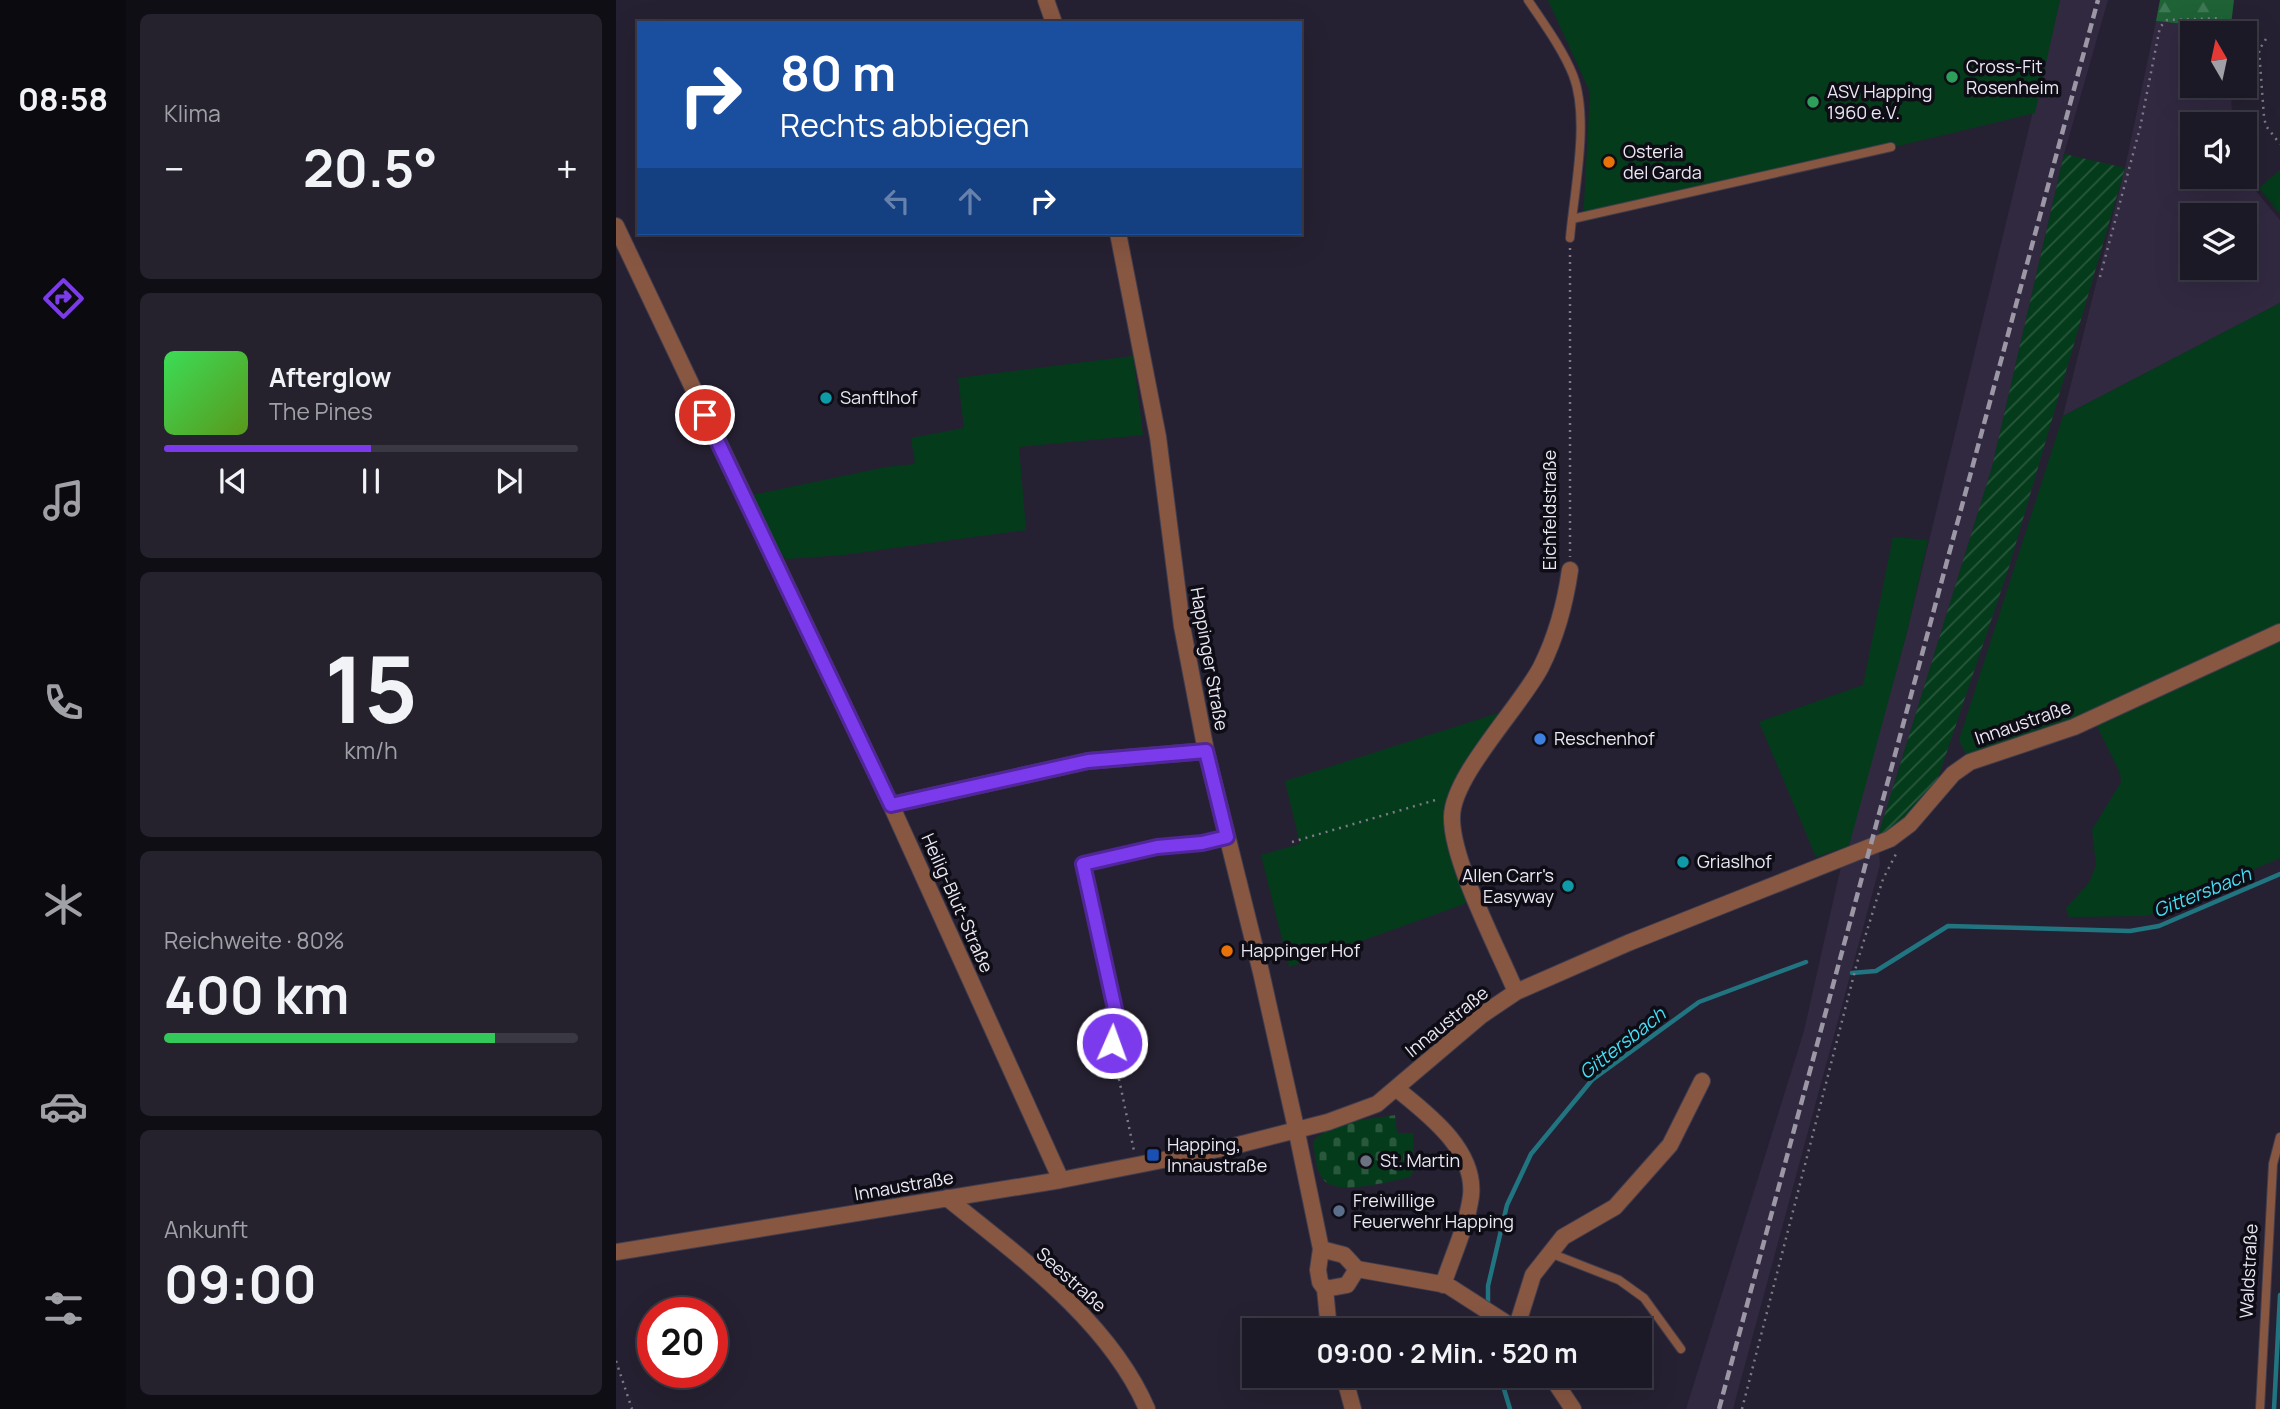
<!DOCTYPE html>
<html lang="de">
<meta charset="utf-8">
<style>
:root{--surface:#1c1926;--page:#25222e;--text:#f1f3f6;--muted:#a0a0a7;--line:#3a3843;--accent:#7c3aed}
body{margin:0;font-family:Manrope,sans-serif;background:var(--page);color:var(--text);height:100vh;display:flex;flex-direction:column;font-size:26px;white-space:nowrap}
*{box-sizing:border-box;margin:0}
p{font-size:23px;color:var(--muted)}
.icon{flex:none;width:38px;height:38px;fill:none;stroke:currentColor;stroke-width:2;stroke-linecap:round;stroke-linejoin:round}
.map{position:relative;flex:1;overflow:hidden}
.details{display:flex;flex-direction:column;gap:14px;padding:14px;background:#0f0e15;width:490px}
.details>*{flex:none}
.guide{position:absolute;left:21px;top:21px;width:665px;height:214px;border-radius:0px;box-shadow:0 7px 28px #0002,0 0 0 2px var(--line);background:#1a4fa0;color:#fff;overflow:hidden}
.needle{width:46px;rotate:351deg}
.fabs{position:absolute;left:1564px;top:21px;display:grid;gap:14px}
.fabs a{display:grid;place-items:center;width:77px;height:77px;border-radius:0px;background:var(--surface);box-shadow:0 7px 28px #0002,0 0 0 2px var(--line);font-size:35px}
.speed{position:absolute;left:21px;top:1297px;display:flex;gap:14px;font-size:35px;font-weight:700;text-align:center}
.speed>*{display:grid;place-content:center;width:91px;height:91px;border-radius:50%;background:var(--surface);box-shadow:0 7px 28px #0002,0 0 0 2px var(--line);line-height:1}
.speed .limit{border:10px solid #d22;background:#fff;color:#111}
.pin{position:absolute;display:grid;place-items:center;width:60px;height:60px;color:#fff;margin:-30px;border:4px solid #fff;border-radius:50%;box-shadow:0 2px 7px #0007}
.me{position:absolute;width:77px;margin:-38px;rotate:2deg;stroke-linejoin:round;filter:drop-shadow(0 0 5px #0008)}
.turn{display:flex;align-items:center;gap:24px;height:147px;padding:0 28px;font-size:32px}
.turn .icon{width:91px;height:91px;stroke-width:2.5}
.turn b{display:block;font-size:49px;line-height:60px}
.lanes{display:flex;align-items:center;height:66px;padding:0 28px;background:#0003;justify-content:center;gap:35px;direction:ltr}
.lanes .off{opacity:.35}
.big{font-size:52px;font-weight:700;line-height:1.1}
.details .tile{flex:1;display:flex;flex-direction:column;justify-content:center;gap:10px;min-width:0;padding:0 24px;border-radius:10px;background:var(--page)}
.details .dial{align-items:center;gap:0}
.dial b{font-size:91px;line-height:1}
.song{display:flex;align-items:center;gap:21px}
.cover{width:84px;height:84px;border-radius:10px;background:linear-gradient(135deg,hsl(130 70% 55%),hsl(90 70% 35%))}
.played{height:7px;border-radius:4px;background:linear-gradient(90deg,var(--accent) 50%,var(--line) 50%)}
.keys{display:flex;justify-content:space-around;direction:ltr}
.heat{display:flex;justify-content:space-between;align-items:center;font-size:38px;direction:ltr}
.charge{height:10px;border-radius:5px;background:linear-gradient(90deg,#34c759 80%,var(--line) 0)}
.trip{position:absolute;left:626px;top:1318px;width:410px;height:70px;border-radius:0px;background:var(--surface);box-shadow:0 7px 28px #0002,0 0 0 2px var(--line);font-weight:700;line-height:70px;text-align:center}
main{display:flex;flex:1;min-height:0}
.tab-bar{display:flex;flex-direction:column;width:126px;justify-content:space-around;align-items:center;background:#0b0a0f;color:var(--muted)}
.tab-bar .icon{width:49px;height:49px}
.tab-bar .current{color:var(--accent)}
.tab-bar b{font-size:32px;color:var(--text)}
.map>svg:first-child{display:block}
.built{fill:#312940;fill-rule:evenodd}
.grass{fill:#043c1b}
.forest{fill:url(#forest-firs)}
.cemetery{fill:url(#cemetery-stones)}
.garden{fill:url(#garden-furrows)}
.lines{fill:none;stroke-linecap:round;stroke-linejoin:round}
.stream{stroke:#217581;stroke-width:4.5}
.service-casing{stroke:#423d4d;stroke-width:10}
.minor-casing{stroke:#423d4d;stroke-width:18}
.path{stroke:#7e7a88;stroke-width:2.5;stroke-dasharray:2 5;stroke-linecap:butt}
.service{stroke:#875742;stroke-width:8}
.minor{stroke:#875742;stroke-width:16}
.rail{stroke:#9b97a5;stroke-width:4.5;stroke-dasharray:10 5;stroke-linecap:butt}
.route-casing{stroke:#51269a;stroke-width:18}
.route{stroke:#7c3aed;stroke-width:12}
.leisure-dot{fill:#2e9e5b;stroke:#0e0c14;stroke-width:2.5}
.food-dot{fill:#e8710a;stroke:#0e0c14;stroke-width:2.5}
.culture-dot{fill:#0f9aa8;stroke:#0e0c14;stroke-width:2.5}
.shop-dot{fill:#3f7fe0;stroke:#0e0c14;stroke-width:2.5}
.transit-dot{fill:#1a4fb4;stroke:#0e0c14;stroke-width:2.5}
.worship-dot{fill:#6b7280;stroke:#0e0c14;stroke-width:2.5}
.service-dot{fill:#5c6f8a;stroke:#0e0c14;stroke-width:2.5}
.labels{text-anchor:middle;stroke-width:7;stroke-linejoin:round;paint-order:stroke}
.poi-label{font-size:18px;fill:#ebe8f4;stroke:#0e0c14;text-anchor:start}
.street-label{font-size:18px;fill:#ebe8f4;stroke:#0e0c14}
.water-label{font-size:19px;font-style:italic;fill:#43dff5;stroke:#0e0c14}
</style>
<main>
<nav class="tab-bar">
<b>08:58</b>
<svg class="icon current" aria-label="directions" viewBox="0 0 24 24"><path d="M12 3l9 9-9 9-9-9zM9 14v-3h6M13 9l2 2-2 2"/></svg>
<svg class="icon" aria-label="music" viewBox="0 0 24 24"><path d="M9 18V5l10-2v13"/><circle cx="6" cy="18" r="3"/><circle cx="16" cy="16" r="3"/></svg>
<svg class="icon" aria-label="phone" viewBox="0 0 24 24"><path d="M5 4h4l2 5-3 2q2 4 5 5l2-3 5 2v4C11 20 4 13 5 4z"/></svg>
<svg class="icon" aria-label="climate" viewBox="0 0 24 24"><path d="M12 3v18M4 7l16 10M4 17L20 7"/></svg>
<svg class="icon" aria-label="car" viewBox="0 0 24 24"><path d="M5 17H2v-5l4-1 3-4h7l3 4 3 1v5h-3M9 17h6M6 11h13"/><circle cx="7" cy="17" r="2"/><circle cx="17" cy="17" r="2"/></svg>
<svg class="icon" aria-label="filters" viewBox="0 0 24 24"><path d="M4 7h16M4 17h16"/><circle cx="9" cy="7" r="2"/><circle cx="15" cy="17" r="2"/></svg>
</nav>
<section class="details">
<div class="tile"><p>Klima</p>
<div class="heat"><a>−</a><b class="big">20.5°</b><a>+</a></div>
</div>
<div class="tile">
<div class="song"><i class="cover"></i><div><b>Afterglow</b><p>The Pines</p></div></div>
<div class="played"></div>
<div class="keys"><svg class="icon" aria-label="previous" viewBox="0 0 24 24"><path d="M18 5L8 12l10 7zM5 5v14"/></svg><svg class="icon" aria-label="pause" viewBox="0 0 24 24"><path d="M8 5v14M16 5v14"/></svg><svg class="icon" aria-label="next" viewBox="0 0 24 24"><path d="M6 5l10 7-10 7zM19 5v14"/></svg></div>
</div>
<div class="tile dial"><b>15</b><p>km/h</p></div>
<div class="tile"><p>Reichweite · 80%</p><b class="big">400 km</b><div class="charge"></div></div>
<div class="tile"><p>Ankunft</p><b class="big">09:00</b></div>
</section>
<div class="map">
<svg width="1664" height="1409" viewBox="0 0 1664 1409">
<defs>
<pattern id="forest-firs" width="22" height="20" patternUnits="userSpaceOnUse" patternTransform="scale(1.75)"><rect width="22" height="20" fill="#1e6236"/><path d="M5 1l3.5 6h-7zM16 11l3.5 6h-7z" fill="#3f7854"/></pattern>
<pattern id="cemetery-stones" width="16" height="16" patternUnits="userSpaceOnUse" patternTransform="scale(1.75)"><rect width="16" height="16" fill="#043c1b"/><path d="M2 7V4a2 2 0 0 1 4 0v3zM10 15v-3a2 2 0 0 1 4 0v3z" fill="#29583d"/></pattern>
<pattern id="garden-furrows" width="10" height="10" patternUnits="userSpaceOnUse" patternTransform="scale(1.75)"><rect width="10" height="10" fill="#043c1b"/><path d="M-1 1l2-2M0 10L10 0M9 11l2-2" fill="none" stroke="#29583d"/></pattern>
</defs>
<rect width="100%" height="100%" fill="#262132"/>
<path class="built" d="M1444,0H1492L1448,154L1376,467L1262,836L1264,865L1117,1409H1070L1188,1031L1223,875L1290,636Z
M1540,21L1604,28L1605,33H1577V86H1614L1617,124H1577V177H1628L1664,220V303L1447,416L1509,168ZM1577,215H1629V268H1577Z"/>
<path class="grass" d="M932,0H1444L1419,113L967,222L974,92Z
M1664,170V214L1643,188Z
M1664,303V624L1503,702L1424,732L1350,754L1343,740L1447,416Z
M517,356L527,435L403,447L410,530L227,555L170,559L151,534L137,495L270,467L299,464L295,438L348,428L342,378Z
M1277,537L1312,540L1290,636L1233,846L1200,857L1143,722L1247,685Z
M1664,638V858L1531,916L1453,917L1450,908L1473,883L1480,865L1476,830L1505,782L1504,773L1480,724Z
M889,711L831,817L851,903L673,967L645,855L684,844L669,781Z"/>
<path class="forest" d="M1544,0H1618L1614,33H1605L1604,28L1540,21Z"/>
<path class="cemetery" d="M779,1115L781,1133H797L798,1170L794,1177C774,1181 720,1197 707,1179C699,1169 699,1154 697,1141C719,1120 750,1120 779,1115Z"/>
<path class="garden" d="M1448,154L1509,168L1393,567L1321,781L1281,826L1262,836L1376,467Z"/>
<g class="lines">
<path class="stream" d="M1236,973L1260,971L1332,926L1514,931L1543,926L1664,874
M872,1305V1286L891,1205L915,1154L976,1080L1083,1002L1190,962
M872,1317V1330
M884,1376L894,1409
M1658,1409L1664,1295"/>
<defs>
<path id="service" d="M912,0C928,24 946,48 957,75C974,119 958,191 954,238
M956,219L1275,147
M501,1069L492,1018L498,1009L467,864L541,847L586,843L611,837
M934,1253L1003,1280L1028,1298L1065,1349
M1644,1409L1657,1164L1664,1137"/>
<path id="minor" d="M430,0L438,23
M0,226L275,805L445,1180
M502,233L542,437L566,626L590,751L645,972L680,1128L705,1249L702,1270L704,1282L709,1289L713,1330
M275,805L472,761L590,751
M900,992C882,949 835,860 836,817C836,776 905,706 925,667C941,635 949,605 954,570
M781,1089C812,1114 860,1150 855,1196C851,1226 836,1257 827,1285
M331,1198C403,1256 494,1322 531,1409
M705,1249L728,1255L741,1269L731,1285L709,1289
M0,1252L445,1180L618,1146L712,1122L761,1104L866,1015L900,992L1012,943L1274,839L1294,824L1337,774L1354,762L1458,727L1664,632
M741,1269L831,1285L901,1330
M900,1329L917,1275L947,1237L999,1207L1054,1145L1086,1081
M728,1376L737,1409
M935,1376L957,1409"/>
</defs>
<use href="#service" class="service-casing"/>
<use href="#minor" class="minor-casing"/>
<path class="path" d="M1650,39L1643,50L1648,117L1650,126L1664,144
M954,248V557
M1484,277L1524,128L1544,27L1551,20L1606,18
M676,842L823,799
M503,1079L518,1151
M0,1361L16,1409
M1126,1409L1241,963L1267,879L1280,854"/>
<use href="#service" class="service"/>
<use href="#minor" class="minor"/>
<path class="rail" d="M1103,1409L1482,0"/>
</g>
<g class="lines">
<defs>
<path id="route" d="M89,415L275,805L472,761L590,751L611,837L586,843L541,847L467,864L499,1009L492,1018L496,1043"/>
</defs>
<use href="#route" class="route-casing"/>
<use href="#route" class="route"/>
</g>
<g class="leisure-dot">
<circle cx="1336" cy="77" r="7"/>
<circle cx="1197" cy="102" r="7"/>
</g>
<g class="food-dot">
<circle cx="993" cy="162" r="7"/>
<circle cx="611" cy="951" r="7"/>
</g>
<g class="culture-dot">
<circle cx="210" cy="398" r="7"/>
<circle cx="1067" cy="862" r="7"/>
<circle cx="952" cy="886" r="7"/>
</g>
<circle class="shop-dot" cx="924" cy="739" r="7"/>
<rect class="transit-dot" x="530" y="1148" width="14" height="14" rx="3.5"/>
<circle class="worship-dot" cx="750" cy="1161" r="7"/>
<circle class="service-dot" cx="723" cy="1211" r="7"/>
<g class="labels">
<g class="poi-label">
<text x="1350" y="73">Cross-Fit<tspan x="1350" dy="21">Rosenheim</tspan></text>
<text x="1211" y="98">ASV Happing<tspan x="1211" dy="21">1960 e.V.</tspan></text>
<text x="1007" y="158">Osteria<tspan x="1007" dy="21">del Garda</tspan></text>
<text x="224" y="404">Sanftlhof</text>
<text x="938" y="745">Reschenhof</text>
<text x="1081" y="868">Griaslhof</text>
<text x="938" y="882" text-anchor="end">Allen Carr's<tspan x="938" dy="21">Easyway</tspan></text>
<text x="625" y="957">Happinger Hof</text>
<text x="551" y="1151">Happing,<tspan x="551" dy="21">Innaustraße</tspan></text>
<text x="764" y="1167">St. Martin</text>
<text x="737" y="1207">Freiwillige<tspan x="737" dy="21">Feuerwehr Happing</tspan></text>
</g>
<g class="street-label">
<text transform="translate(934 510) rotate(-90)" y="6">Eichfeldstraße</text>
<text transform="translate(593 659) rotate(80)" y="6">Happinger Straße</text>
<text transform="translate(1407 723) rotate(-19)" y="6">Innaustraße</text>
<text transform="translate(341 903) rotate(66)" y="6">Heilig-Blut-Straße</text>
<text transform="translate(831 1022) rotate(-39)" y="6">Innaustraße</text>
<text transform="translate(288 1186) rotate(-10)" y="6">Innaustraße</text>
<text transform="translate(1633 1271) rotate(-87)" y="6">Waldstraße</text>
<text transform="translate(455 1280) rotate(42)" y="6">Seestraße</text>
</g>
<g class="water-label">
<text transform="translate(1586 892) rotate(-22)" y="7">Gittersbach</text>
<text transform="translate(1006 1043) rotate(-38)" y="7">Gittersbach</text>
</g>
</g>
</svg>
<div class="fabs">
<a><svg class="needle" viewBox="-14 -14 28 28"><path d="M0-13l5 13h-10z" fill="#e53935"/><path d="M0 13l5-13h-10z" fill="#a0a0a7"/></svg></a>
<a><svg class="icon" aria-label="sound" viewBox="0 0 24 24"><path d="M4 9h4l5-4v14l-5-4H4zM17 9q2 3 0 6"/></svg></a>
<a><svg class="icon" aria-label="layers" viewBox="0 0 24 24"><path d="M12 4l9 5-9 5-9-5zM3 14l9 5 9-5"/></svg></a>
</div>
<div class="speed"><div class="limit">20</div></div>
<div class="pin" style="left:89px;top:415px;background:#d93025"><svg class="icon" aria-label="arrive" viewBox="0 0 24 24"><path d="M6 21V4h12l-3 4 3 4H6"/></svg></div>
<svg class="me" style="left:496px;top:1043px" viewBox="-20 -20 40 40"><circle r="17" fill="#7c3aed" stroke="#fff" stroke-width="3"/><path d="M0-11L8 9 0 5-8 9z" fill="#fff"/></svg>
<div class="trip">09:00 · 2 Min. · 520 m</div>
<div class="guide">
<div class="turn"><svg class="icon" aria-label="right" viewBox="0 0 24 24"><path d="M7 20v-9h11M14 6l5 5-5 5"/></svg><div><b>80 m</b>Rechts abbiegen</div></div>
<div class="lanes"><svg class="icon off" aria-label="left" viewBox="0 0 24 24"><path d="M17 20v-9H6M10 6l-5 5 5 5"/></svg><svg class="icon off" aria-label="ahead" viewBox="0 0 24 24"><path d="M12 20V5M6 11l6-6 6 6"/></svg><svg class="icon" aria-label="right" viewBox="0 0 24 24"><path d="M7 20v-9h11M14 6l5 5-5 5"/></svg></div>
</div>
</div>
</main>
